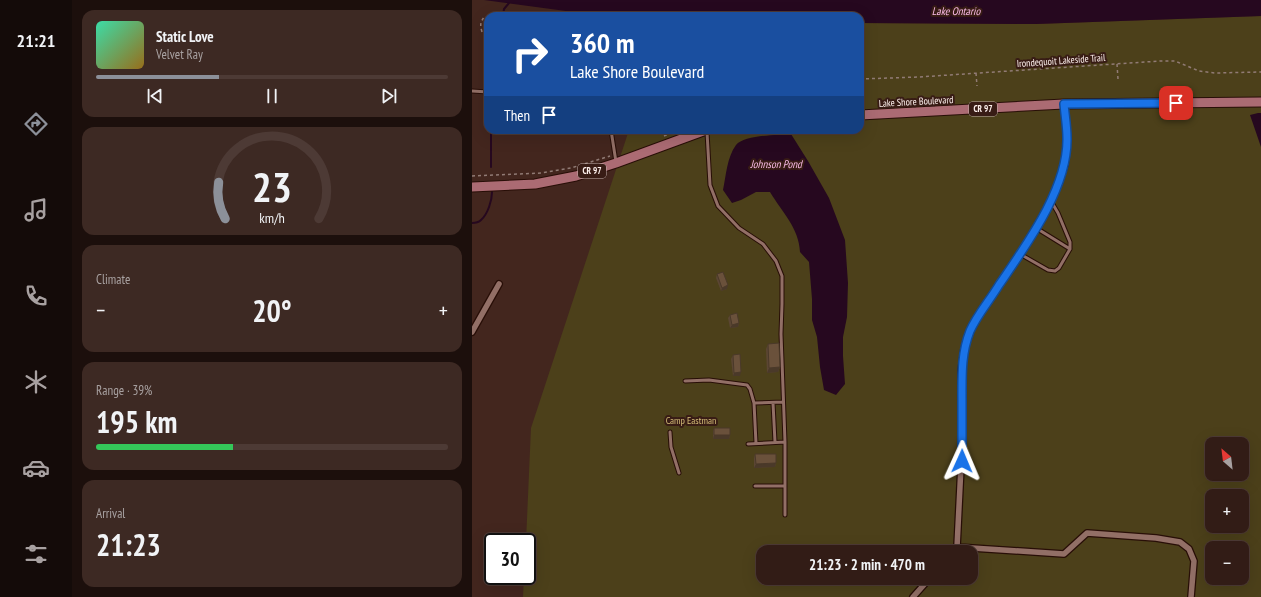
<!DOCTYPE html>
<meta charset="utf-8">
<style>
:root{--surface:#321c16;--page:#3d2923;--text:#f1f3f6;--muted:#a8a1a1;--line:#4d3a35;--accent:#8c9099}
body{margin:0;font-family:"PT Sans Narrow",sans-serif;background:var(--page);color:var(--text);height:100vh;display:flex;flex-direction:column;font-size:15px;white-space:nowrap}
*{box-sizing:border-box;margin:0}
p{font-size:13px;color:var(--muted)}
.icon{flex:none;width:22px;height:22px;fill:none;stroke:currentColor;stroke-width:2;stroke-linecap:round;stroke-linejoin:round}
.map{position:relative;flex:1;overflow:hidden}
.sheet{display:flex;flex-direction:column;gap:10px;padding:10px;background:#1c0f0c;width:400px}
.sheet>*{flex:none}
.guide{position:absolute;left:12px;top:12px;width:380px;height:122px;border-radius:12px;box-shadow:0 4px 16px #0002,0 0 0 1px var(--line);background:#1a4fa0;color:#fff;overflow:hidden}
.needle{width:26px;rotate:332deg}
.tools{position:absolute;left:733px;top:437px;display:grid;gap:8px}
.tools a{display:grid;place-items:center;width:44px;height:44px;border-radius:8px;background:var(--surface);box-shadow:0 4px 16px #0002,0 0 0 1px var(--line);font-size:20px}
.speed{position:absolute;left:12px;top:533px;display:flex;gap:8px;font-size:20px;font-weight:700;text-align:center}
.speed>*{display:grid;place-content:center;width:52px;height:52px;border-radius:50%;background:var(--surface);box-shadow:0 4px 16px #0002,0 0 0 1px var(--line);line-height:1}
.speed .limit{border:2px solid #111;border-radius:6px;background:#fff;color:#111}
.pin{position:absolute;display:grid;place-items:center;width:34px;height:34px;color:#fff;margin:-17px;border-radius:8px;box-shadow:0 2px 6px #0006}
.me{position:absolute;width:44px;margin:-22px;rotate:1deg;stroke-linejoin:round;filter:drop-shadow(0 0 3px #0008)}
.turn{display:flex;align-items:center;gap:14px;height:84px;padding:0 20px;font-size:18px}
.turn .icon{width:52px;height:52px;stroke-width:2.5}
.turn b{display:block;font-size:28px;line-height:34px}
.then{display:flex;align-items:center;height:38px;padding:0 20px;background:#0003;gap:8px;font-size:15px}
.big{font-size:30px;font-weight:800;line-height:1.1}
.sheet .tile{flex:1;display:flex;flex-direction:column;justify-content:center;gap:6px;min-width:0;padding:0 14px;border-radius:12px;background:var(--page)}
.sheet .dial{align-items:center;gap:0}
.dial svg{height:104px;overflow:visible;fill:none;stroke:var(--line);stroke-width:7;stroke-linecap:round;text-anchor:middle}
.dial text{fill:var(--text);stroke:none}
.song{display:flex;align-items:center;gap:12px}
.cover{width:48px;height:48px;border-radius:6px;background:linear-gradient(135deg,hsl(160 70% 55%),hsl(40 70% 35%))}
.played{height:4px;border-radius:2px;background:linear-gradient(90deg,var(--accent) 35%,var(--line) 35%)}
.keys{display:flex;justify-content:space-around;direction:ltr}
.heat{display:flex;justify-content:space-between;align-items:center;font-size:22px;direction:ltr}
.charge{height:6px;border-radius:3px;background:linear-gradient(90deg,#34c759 39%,var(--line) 0)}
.trip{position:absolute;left:284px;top:545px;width:222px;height:40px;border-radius:12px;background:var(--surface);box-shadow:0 4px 16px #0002,0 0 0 1px var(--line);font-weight:800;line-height:40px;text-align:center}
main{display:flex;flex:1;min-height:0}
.tab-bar{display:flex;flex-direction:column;width:72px;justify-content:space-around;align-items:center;background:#140b09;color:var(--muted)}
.tab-bar .icon{width:28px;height:28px}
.tab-bar .selected{color:var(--accent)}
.tab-bar b{font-size:18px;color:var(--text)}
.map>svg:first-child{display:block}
.green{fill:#4c401a;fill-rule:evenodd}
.water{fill:#26081f}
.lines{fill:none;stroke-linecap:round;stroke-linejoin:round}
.stream{stroke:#26081f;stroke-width:2}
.lane-casing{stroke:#280e07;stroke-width:5}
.street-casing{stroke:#280e07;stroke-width:8}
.primary-casing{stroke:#280e07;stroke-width:11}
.path{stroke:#917b75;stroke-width:1.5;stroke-dasharray:3 3;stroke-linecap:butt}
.lane{stroke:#926f66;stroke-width:3}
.street{stroke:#926f66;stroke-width:5.5}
.primary{stroke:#ab6b73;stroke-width:9}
.wall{fill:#5b4633}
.shaded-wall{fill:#4a3929}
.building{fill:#6a513b;stroke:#4a3929}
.route-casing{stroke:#114b97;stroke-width:10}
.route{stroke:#1a73e8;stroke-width:7}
.labels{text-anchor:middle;stroke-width:4;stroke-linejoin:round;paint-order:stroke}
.shield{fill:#381c15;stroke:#c2b0ac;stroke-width:1}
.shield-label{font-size:9px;font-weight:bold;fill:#fdf0ed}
.street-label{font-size:10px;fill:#fdf0ed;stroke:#381c15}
.park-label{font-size:10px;fill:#d5be79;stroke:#381c15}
.water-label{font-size:11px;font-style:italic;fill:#fbbbe7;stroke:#381c15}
</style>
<main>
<nav class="tab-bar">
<b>21:21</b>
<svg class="icon selected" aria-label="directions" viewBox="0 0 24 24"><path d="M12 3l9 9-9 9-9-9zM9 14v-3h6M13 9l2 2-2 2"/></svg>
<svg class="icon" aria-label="music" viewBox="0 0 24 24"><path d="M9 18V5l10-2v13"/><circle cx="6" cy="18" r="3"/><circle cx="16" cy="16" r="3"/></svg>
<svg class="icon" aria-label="phone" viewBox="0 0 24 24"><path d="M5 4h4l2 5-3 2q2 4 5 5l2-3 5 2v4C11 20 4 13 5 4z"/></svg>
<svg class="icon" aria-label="climate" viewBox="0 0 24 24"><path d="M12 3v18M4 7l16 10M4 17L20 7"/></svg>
<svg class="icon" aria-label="car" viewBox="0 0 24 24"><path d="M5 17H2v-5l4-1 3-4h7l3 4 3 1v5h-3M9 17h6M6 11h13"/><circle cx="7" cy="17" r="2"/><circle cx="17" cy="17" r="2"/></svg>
<svg class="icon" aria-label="filters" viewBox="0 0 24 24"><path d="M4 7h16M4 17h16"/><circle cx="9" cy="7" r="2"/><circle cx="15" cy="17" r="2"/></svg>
</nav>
<section class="sheet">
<div class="tile">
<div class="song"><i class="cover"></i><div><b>Static Love</b><p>Velvet Ray</p></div></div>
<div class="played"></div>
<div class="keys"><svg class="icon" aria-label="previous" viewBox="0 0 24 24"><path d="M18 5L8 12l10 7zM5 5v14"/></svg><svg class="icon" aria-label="pause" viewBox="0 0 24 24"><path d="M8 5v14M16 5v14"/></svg><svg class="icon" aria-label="next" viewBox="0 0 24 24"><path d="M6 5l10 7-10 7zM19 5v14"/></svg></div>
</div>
<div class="tile dial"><svg viewBox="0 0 100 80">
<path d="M14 69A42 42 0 1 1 86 69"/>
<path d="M14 69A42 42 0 0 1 9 41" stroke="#8c9099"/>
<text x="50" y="56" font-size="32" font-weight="700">23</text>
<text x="50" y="72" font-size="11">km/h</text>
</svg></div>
<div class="tile"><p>Climate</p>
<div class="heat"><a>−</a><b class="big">20°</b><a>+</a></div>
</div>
<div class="tile"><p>Range · 39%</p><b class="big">195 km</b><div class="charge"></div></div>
<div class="tile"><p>Arrival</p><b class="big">21:23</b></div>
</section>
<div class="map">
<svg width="789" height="597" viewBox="0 0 789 597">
<rect width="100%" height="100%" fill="#43261e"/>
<path class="green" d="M789,16V597H51L52,576H55V542H54L59,428L157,130H388V23L564,24ZM740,444H770V474H740ZM740,496H770V526H740ZM740,548H770V578H740ZM291,552H499V578H291Z"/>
<path class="water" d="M12,0H789V16L564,24L388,23V16H131Z
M786,113H789V147L778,115Z
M319,134L336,161L357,198L373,240L376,283L375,317L371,337V356L373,384L364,395L352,390L348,367L345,337L340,320V299L337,262L328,252C327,228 310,212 298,192H284L269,200L260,203L251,190C254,176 255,157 264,145C272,135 306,135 319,134Z"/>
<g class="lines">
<path class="stream" d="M31,16L32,9L37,3
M16,113L15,116L16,120
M19,130V167
M0,223C3,223 7,222 9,220C16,214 20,200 20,192"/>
<defs>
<path id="lane" d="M0,91L16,92
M139,130L144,162
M235,132L238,185L246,206L267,228L291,244L304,261L310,276V304L309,334L313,442V515
M564,228L598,249
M548,254L576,270L583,271L587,268L598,249V242L586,213L579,201
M213,381L237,380L275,385L278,389L282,403
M301,403L303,442
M198,432L199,447L207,473
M284,443L282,403L311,402
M276,444L313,442
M283,486H313"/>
<path id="street" d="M0,332L27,284
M485,547L592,554L615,533L684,538L708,542L717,549L722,561L719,597
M481,552L485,547L490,446L489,371L492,349L499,330L508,313L553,247L579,201L587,183L593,164L595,138L592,104
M441,597L458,578"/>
<path id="primary" d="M388,115L592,104L789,102
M0,187L63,184L104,176L144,163L234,130"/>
</defs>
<use href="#lane" class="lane-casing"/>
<use href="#street" class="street-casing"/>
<use href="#primary" class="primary-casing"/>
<path class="path" d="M46,16L47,11
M10,32C8,25 8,22 13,16
M645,64L646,79
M504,73L505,86
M388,79L447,77L688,61H703L727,71L743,73L789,72
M192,136L206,130
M0,176L69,173L99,168L138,156"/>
<use href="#lane" class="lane"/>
<use href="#street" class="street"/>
<use href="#primary" class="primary"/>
</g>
<path class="wall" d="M245,274L255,289L249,291L244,278Z
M258,315L267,323L266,327L258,328L256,318Z
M296,344L308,367L306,372L295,373L294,349Z
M261,355L268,376H261L259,359Z
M242,428L258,435L257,439H241V431Z
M283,454L304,463L303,467L282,468V458Z"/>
<path class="shaded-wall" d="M256,285L255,289L249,291L250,288Z
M267,323L266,327L258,328L260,325Z
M308,367L306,372L295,373L297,368Z
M269,372L268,376H261L262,373Z
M242,435H258L257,439H241Z
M304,463L303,467L282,468L284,464Z"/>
<path class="building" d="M251,272L256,285L250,288L245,274Z
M265,313L267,323L260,325L258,315Z
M307,343L308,367L297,368L296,344Z
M268,354L269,372L262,373L261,355Z
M242,428H258V435H242Z
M283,454H304V463L284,464Z"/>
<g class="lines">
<defs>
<path id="route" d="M490,461C490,441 490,420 490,400C490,376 489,354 498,331C505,315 518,300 527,285C555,244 596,188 595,138C595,127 593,115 592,104L704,103"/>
</defs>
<use href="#route" class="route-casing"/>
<use href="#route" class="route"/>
</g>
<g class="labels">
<g class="shield">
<rect x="497" y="102" width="28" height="14" rx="3"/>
<rect x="106" y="164" width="28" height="14" rx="3"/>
</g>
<g class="shield-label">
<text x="511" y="112">CR 97</text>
<text x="120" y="174">CR 97</text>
</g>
<g class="street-label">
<text transform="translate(589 60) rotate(-4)" y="4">Irondequoit Lakeside Trail</text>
<text transform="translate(444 101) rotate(-3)" y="4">Lake Shore Boulevard</text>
</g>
<g class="park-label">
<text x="219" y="424">Camp Eastman</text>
</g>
<g class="water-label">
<text x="484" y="15">Lake Ontario</text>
<text x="304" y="168">Johnson Pond</text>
</g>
</g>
</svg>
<div class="tools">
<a><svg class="needle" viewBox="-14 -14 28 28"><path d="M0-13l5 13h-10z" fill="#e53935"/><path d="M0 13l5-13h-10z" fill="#a8a1a1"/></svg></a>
<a>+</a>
<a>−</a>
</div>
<div class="speed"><div class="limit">30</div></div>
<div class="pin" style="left:704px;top:103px;background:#d93025"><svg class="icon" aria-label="arrive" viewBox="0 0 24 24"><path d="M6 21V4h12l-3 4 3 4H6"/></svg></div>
<svg class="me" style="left:490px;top:461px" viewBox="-20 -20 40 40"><path d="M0-17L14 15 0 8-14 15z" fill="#1a73e8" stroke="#fff" stroke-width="4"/></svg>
<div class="trip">21:23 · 2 min · 470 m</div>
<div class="guide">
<div class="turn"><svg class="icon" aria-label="right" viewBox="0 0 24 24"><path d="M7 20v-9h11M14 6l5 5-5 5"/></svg><div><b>360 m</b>Lake Shore Boulevard</div></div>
<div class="then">Then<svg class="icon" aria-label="arrive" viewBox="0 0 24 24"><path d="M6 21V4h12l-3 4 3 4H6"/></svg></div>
</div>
</div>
</main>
